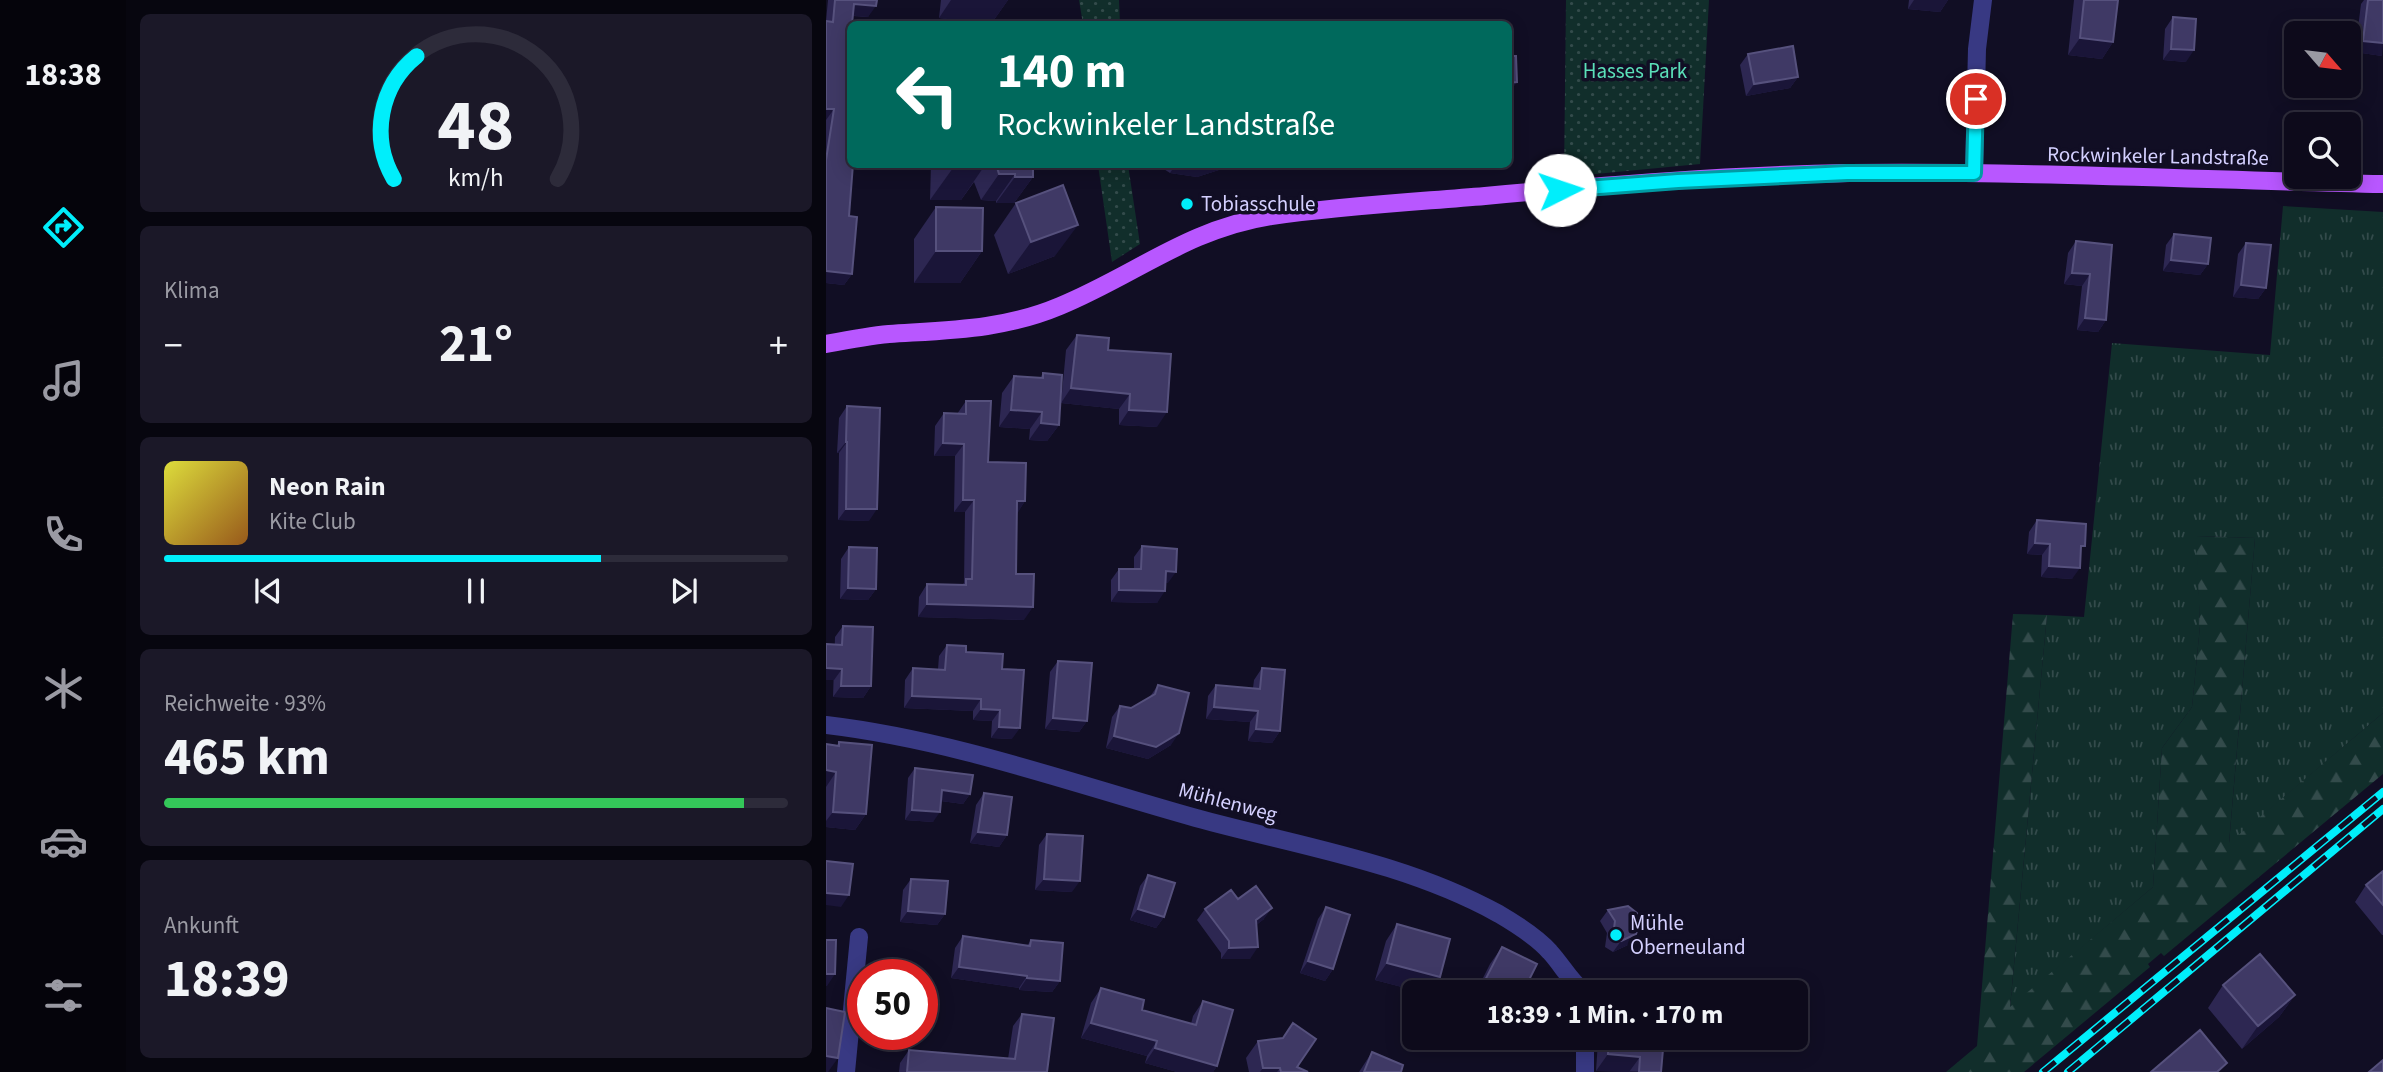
<!DOCTYPE html>
<html lang="de">
<meta charset="utf-8">
<style>
:root{--surface:#0d0a1b;--page:#1b1828;--text:#f1f3f6;--muted:#9a9aa3;--line:#2d2b3a;--accent:#00eefb}
body{margin:0;font-family:"Source Sans 3",sans-serif;background:var(--page);color:var(--text);height:100vh;display:flex;flex-direction:column;font-size:26px;white-space:nowrap}
*{box-sizing:border-box;margin:0}
p{font-size:23px;color:var(--muted)}
.icon{flex:none;width:38px;height:38px;fill:none;stroke:currentColor;stroke-width:2;stroke-linecap:round;stroke-linejoin:round}
.map{position:relative;flex:1;overflow:hidden}
.details{display:flex;flex-direction:column;gap:14px;padding:14px;background:#07060f;width:700px}
.details>*{flex:none}
.guide{position:absolute;left:21px;top:21px;width:665px;height:147px;border-radius:10px;box-shadow:0 4px 18px #0003,0 0 0 2px var(--line);background:#00695c;color:#fff;overflow:hidden}
.needle{width:46px;rotate:118deg}
.fabs{position:absolute;left:1458px;top:21px;display:grid;gap:14px}
.fabs a{display:grid;place-items:center;width:77px;height:77px;border-radius:10px;background:var(--surface);box-shadow:0 4px 18px #0003,0 0 0 2px var(--line);font-size:35px}
.speed{position:absolute;left:21px;top:959px;display:flex;gap:14px;font-size:35px;font-weight:700;text-align:center}
.speed>*{display:grid;place-content:center;width:91px;height:91px;border-radius:50%;background:var(--surface);box-shadow:0 4px 18px #0003,0 0 0 2px var(--line);line-height:1}
.speed .limit{border:10px solid #d22;background:#fff;color:#111}
.pin{position:absolute;display:grid;place-items:center;width:60px;height:60px;color:#fff;margin:-30px;border:4px solid #fff;border-radius:50%;box-shadow:0 2px 7px #0007}
.me{position:absolute;width:77px;margin:-38px;rotate:86deg;stroke-linejoin:round;filter:drop-shadow(0 0 5px #0008)}
.turn{display:flex;align-items:center;gap:24px;height:147px;padding:0 35px;font-size:32px}
.turn .icon{width:91px;height:91px;stroke-width:2.5}
.turn b{display:block;font-size:49px;line-height:60px}
.big{font-size:52px;font-weight:700;line-height:1.1}
.details .tile{flex:1;display:flex;flex-direction:column;justify-content:center;gap:10px;min-width:0;padding:0 24px;border-radius:10px;background:var(--page)}
.details .dial{align-items:center;gap:0}
.dial svg{height:182px;overflow:visible;fill:none;stroke:var(--line);stroke-width:7;stroke-linecap:round;text-anchor:middle}
.dial text{fill:var(--text);stroke:none}
.song{display:flex;align-items:center;gap:21px}
.cover{width:84px;height:84px;border-radius:10px;background:linear-gradient(135deg,hsl(60 70% 55%),hsl(30 70% 35%))}
.played{height:7px;border-radius:4px;background:linear-gradient(90deg,var(--accent) 70%,var(--line) 70%)}
.keys{display:flex;justify-content:space-around;direction:ltr}
.heat{display:flex;justify-content:space-between;align-items:center;font-size:38px;direction:ltr}
.charge{height:10px;border-radius:5px;background:linear-gradient(90deg,#34c759 93%,var(--line) 0)}
.trip{position:absolute;left:576px;top:980px;width:406px;height:70px;border-radius:10px;background:var(--surface);box-shadow:0 4px 18px #0003,0 0 0 2px var(--line);font-weight:700;line-height:70px;text-align:center}
main{display:flex;flex:1;min-height:0}
.menu{display:flex;flex-direction:column;width:126px;justify-content:space-around;align-items:center;background:#05040b;color:var(--muted)}
.menu .icon{width:49px;height:49px}
.menu .active{color:var(--accent)}
.menu b{font-size:32px;color:var(--text)}
.map>svg:first-child{display:block}
.grass{fill:url(#grass-tufts)}
.forest{fill:url(#forest-firs)}
.park{fill:url(#park-dots)}
.lines{fill:none;stroke-linecap:round;stroke-linejoin:round}
.minor{stroke:#383983;stroke-width:18}
.major{stroke:#b857ff;stroke-width:18}
.rail-casing{stroke:#00eefb;stroke-width:8}
.rail{stroke:#110e24;stroke-width:5;stroke-dasharray:16;stroke-linecap:butt}
.wall{fill:#2d2752}
.shaded-wall{fill:#1a1538}
.building{fill:#3f3965;stroke:#56517d;stroke-width:2}
.route-casing{stroke:#009ba3;stroke-width:18}
.route{stroke:#00eefb;stroke-width:12}
.poi-dot{fill:#00eefb;stroke:#110e24;stroke-width:2.5}
.labels{text-anchor:middle;stroke-width:7;stroke-linejoin:round;paint-order:stroke}
.park-label{font-size:21px;fill:#5be0b9;stroke:#110e24}
.street-label{font-size:21px;fill:#d4d0ff;stroke:#110e24}
.poi-label{font-size:21px;fill:#d4d0ff;stroke:#110e24;text-anchor:start}
</style>
<main>
<nav class="menu">
<b>18:38</b>
<svg class="icon active" aria-label="directions" viewBox="0 0 24 24"><path d="M12 3l9 9-9 9-9-9zM9 14v-3h6M13 9l2 2-2 2"/></svg>
<svg class="icon" aria-label="music" viewBox="0 0 24 24"><path d="M9 18V5l10-2v13"/><circle cx="6" cy="18" r="3"/><circle cx="16" cy="16" r="3"/></svg>
<svg class="icon" aria-label="phone" viewBox="0 0 24 24"><path d="M5 4h4l2 5-3 2q2 4 5 5l2-3 5 2v4C11 20 4 13 5 4z"/></svg>
<svg class="icon" aria-label="climate" viewBox="0 0 24 24"><path d="M12 3v18M4 7l16 10M4 17L20 7"/></svg>
<svg class="icon" aria-label="car" viewBox="0 0 24 24"><path d="M5 17H2v-5l4-1 3-4h7l3 4 3 1v5h-3M9 17h6M6 11h13"/><circle cx="7" cy="17" r="2"/><circle cx="17" cy="17" r="2"/></svg>
<svg class="icon" aria-label="filters" viewBox="0 0 24 24"><path d="M4 7h16M4 17h16"/><circle cx="9" cy="7" r="2"/><circle cx="15" cy="17" r="2"/></svg>
</nav>
<section class="details">
<div class="tile dial"><svg viewBox="0 0 100 80">
<path d="M14 69A42 42 0 1 1 86 69"/>
<path d="M14 69A42 42 0 0 1 24 15" stroke="#00eefb"/>
<text x="50" y="56" font-size="32" font-weight="700">48</text>
<text x="50" y="72" font-size="11">km/h</text>
</svg></div>
<div class="tile"><p>Klima</p>
<div class="heat"><a>−</a><b class="big">21°</b><a>+</a></div>
</div>
<div class="tile">
<div class="song"><i class="cover"></i><div><b>Neon Rain</b><p>Kite Club</p></div></div>
<div class="played"></div>
<div class="keys"><svg class="icon" aria-label="previous" viewBox="0 0 24 24"><path d="M18 5L8 12l10 7zM5 5v14"/></svg><svg class="icon" aria-label="pause" viewBox="0 0 24 24"><path d="M8 5v14M16 5v14"/></svg><svg class="icon" aria-label="next" viewBox="0 0 24 24"><path d="M6 5l10 7-10 7zM19 5v14"/></svg></div>
</div>
<div class="tile"><p>Reichweite · 93%</p><b class="big">465 km</b><div class="charge"></div></div>
<div class="tile"><p>Ankunft</p><b class="big">18:39</b></div>
</section>
<div class="map">
<svg width="1557" height="1072" viewBox="0 0 1557 1072">
<defs>
<pattern id="grass-tufts" width="24" height="20" patternUnits="userSpaceOnUse" patternTransform="scale(1.75)"><rect width="24" height="20" fill="#112e2b"/><path d="M3 7l-1-3M5 7V3M7 7l1-3M15 17l-1-3M17 17v-4M19 17l1-3" fill="none" stroke="#334b4b"/></pattern>
<pattern id="forest-firs" width="22" height="20" patternUnits="userSpaceOnUse" patternTransform="scale(1.75)"><rect width="22" height="20" fill="#112e2b"/><path d="M5 1l3.5 6h-7zM16 11l3.5 6h-7z" fill="#334b4b"/></pattern>
<pattern id="park-dots" width="8" height="8" patternUnits="userSpaceOnUse" patternTransform="scale(1.75)"><rect width="8" height="8" fill="#112e2b"/><path d="M2 2h.1M6 6h.1" fill="none" stroke="#334b4b" stroke-width="1.8" stroke-linecap="round"/></pattern>
</defs>
<rect width="100%" height="100%" fill="#110e24"/>
<path class="grass" d="M1457,206L1557,212V713L1403,844L1429,538L1371,536L1374,626L1366,707L1336,748L1327,887L1184,1008L1221,615L1258,617L1286,343L1444,355Z"/>
<path class="forest" d="M1370,536L1429,538L1403,843L1557,713V774L1338,956L1335,953L1322,964L1324,967L1198,1072H1120L1151,1046L1187,614L1221,615L1184,1007L1327,887L1336,748L1366,707L1374,626Z"/>
<path class="park" d="M253,0H293L294,24H257Z
M740,0H883L874,164L738,177Z
M272,165H302L314,244L286,262Z"/>
<g class="lines">
<path class="minor" d="M1148,173L1151,49L1157,0
M0,725C127,740 248,784 370,818C472,846 579,862 673,914C690,924 711,937 724,952C736,965 744,981 758,992
M20,1072L33,937
M759,1072V1038"/>
<path class="major" d="M0,344C21,340 42,336 63,334C124,330 177,330 234,306C309,275 362,229 445,216C516,206 588,202 659,196C780,185 903,175 1024,173C1202,171 1380,180 1557,184"/>
<defs>
<path id="rail" d="M1217,1072L1557,792
M1242,1072L1557,809"/>
</defs>
<use href="#rail" class="rail-casing"/>
<use href="#rail" class="rail"/>
</g>
<path class="wall" d="M2,0H51L42,17L27,16L22,81L24,164L31,166L27,165L23,216L26,274L18,285L0,283V21Z
M115,0H182L165,24L113,18Z
M1083,0H1122L1114,12L1082,9Z
M1248,0H1292L1287,42L1276,59L1242,55Z
M1538,0H1557L1556,56L1529,52L1535,4Z
M1347,17L1360,62L1337,60L1339,29Z
M922,54L972,77L964,88L920,96L914,65Z
M105,164H207V177L188,203H170V201L155,200L148,182L135,200H104Z
M330,164H400L396,169L371,177L344,173Z
M190,203L229,256L182,274L168,235Z
M110,207L156,251L134,283H88V239Z
M1348,234L1382,264L1374,275L1337,271L1340,245Z
M1250,241L1286,245L1280,320L1272,332L1251,330L1256,286L1238,284L1242,253Z
M1420,243L1440,288L1432,299L1407,297L1412,254Z
M251,335L282,350L331,427L293,425V409L235,403L240,350Z
M217,373L233,425L221,441L203,440L204,429L173,427L176,393L188,376L214,378Z
M140,401L162,462L199,501L191,513L190,574L198,620L92,617L93,597L101,584L136,585L138,583L139,512H128L129,456H108L109,426L118,413L131,414Z
M21,406L43,521L12,520L13,453H11L13,418Z
M1211,520L1255,552L1246,579L1215,577L1216,555L1201,554L1203,532Z
M316,546L342,583H340L331,603L285,602V580L293,569H308V557Z
M23,547L50,589L42,600L14,599L15,559Z
M17,626L45,686L37,698L7,697L9,637Z
M121,645L176,669L186,739L165,738L166,721L147,720V711L78,708L79,680L87,668L112,669L113,656Z
M232,661L261,721L253,732L219,729L224,672Z
M436,668L454,731L446,743L422,741L424,722L380,719L382,696L390,685L427,688L428,680Z
M332,685L345,745L322,759L280,748L286,717L294,706L305,708L323,698Z
M13,742L40,814L29,830L0,827V744L11,745Z
M89,768L144,794L137,804L115,801L107,822L79,820L82,778Z
M158,793L181,835L173,847L144,843L150,805Z
M221,834L246,892L209,890L213,845Z
M1557,871V935H1556L1529,902L1540,885Z
M322,875L338,917L330,928L304,920L314,886Z
M85,879L119,914L111,925L74,922L77,890Z
M412,899L438,919L430,925L424,959H395V953L371,920L379,909Z
M500,907L507,969L499,981L474,973L492,919Z
M782,910L802,945L787,952L779,947L781,933L774,921Z
M571,924L603,992H595L549,980L560,941Z
M137,936L201,946L205,940L234,981L226,992L193,990V988L125,978L129,948Z
M676,947L697,992H650L664,964Z
M1397,985L1469,995L1453,1017L1416,1049L1382,1008Z
M275,988L316,1010L365,1024L367,1016L377,1001L391,1066L387,1072H351L319,1063L321,1056L255,1038L265,1003Z
M196,1014L221,1072H73L74,1063L83,1050L182,1059L187,1026Z
M457,1038L471,1067L482,1072H423L420,1058L432,1041Z
M774,1038H783L835,1072L770,1071L772,1041Z
M546,1052L575,1072H533Z"/>
<path class="shaded-wall" d="M125,0H182L165,24L113,18Z
M1088,0H1122L1114,12L1082,9Z
M28,4L50,6L42,17L20,15Z
M1254,38L1287,42L1276,59L1242,55Z
M1537,41L1557,43L1556,56L1529,52Z
M1345,49L1368,50L1360,62L1337,60Z
M972,77L964,88L920,96L928,84Z
M691,82L682,95V83Z
M0,109H8L0,120Z
M350,164H400L396,169L371,177L344,173Z
M127,168H157L135,200H104Z
M173,174H189L170,201L155,200Z
M189,177H207L188,203H170Z
M252,225L229,256L182,274L205,242Z
M110,251H156L134,283H88Z
M1345,260L1382,264L1374,275L1337,271Z
M0,271L26,274L18,285L0,283Z
M1246,273L1264,274L1256,286L1238,284Z
M1415,285L1440,288L1432,299L1407,297Z
M1259,318L1280,320L1272,332L1251,330Z
M245,388L304,394L293,409L235,403Z
M185,410L216,412L204,429L173,427Z
M303,410L341,412L331,427L293,425Z
M215,423L233,425L221,441L203,440Z
M20,442H21L13,453H11Z
M117,443L138,444L129,456H108Z
M137,500H148L139,512H128Z
M191,501H199L191,514Z
M20,509H51L43,521L12,520Z
M1209,543L1224,544L1216,555L1201,554Z
M1223,566L1254,568L1246,579L1215,577Z
M340,571L350,572L342,583H332Z
M22,588L50,589L42,600L14,599Z
M293,590L339,591L331,603L285,602Z
M101,604L207,607L198,620L92,617Z
M0,668L16,669L8,680H0Z
M15,686H45L37,698L7,697Z
M86,696L155,699L147,711L78,708Z
M388,707L432,711L424,722L380,719Z
M155,709L174,710L166,721L147,720Z
M227,718L261,721L253,732L219,729Z
M173,727L194,728L186,739L165,738Z
M430,729L454,731L446,743L422,741Z
M353,733L345,745L322,759L280,748L288,736Z
M0,770L10,772L0,787Z
M116,790L144,794L137,804L108,800Z
M86,810L114,812L107,822L79,820Z
M7,812L40,814L29,830L0,827V821Z
M152,832L181,835L173,847L144,843Z
M218,879L254,881L246,892L209,890Z
M0,893L23,895L15,907L0,905Z
M446,908L438,919L422,932L430,920Z
M312,909L338,917L330,928L304,920Z
M82,911L119,914L111,925L74,922Z
M810,934L802,945L787,952L795,941Z
M432,947L424,959H395L403,948Z
M482,961L507,969L499,981L474,973Z
M561,963L614,977L603,992H595L549,980Z
M133,967L201,976L193,988L125,978Z
M0,974H9L1,986H0Z
M201,978L234,981L226,992L193,990Z
M1469,995L1453,1017L1416,1049L1432,1026Z
M265,1023L331,1041L321,1056L255,1038Z
M329,1048L391,1066L387,1072H351L319,1063Z
M782,1054L814,1057L803,1072L770,1071Z
M0,1056L12,1058L2,1072H0Z
M437,1068H454L451,1072H434Z"/>
<path class="building" d="M9,0H51L50,6L28,4L26,24H24V46L22,81H24V164H27L23,216L31,217L26,274L0,271V160L8,109H0V21L7,22Z
M1258,0H1292L1287,42L1254,38Z
M1542,0H1557V43L1537,41Z
M1347,17L1370,19L1368,50L1345,49Z
M967,46L972,77L928,84L922,54Z
M682,56H690L691,82L682,83Z
M127,164H157V168H127Z
M170,164H207V177H189V174H173Z
M237,185L252,225L205,242L190,203Z
M110,207L157,208L156,251H110Z
M1348,234L1385,238L1382,264L1345,260Z
M1250,241L1286,245L1280,320L1259,318L1264,274L1246,273Z
M1420,243L1445,245L1440,288L1415,285Z
M251,335L283,338L282,350L345,354L341,412L303,410L304,394L245,388Z
M217,373L236,375L233,425L215,423L216,412L185,410L188,376L217,378Z
M140,401H165L162,462L200,463L199,501H191L190,574H208L207,607L101,604V584L140,585V579H146L148,500H137L138,444L117,443L118,413L140,414Z
M21,406L54,408L51,509H20L21,442H20Z
M1211,520L1260,524L1259,546H1255L1254,568L1223,566L1224,544L1209,543Z
M316,546L351,549L350,572L340,571L339,591L293,590V569H315Z
M23,547L51,548L50,589L22,588Z
M17,626L47,627L45,686H15L16,669L0,668V644L16,645Z
M121,645L140,646V652L177,654L176,669L198,670L194,728L173,727L174,710L155,709V699L86,696L87,668L119,670Z
M232,661L266,663L261,721L227,718Z
M436,668L459,670L454,731L430,729L432,711L388,707L390,685L434,689Z
M332,685L363,693L353,733L330,747L288,736L294,706L305,708L329,694Z
M13,742L46,745L40,814L7,812L10,772L0,770V744L13,746Z
M89,768L147,775L144,794L116,790L114,812L86,810Z
M158,793L186,797L181,835L152,832Z
M221,834L257,836L254,881L218,879Z
M0,861L27,864L23,895L0,893Z
M1557,871V905L1540,885Z
M322,875L349,883L338,917L312,909Z
M85,879L122,881L119,914L82,911Z
M430,886L446,908L430,920L432,947L403,948V941L379,909L405,890L412,899Z
M802,906L811,913L814,921L810,934L795,941L787,936L789,921L782,910Z
M500,907L524,915L507,969L482,961Z
M571,924L624,939L614,977L561,963Z
M137,936L204,946L205,940L237,943L234,981L201,978V976L133,967Z
M0,940H10L9,974H0Z
M676,947L711,964L697,992H653Z
M1434,954L1469,995L1432,1026L1397,985Z
M275,988L318,1000L316,1010L370,1025L377,1001L407,1010L391,1066L329,1048L331,1041L265,1023Z
M0,1008L19,1012L12,1058L0,1056Z
M196,1014L228,1018L221,1072H81L83,1050L189,1059Z
M467,1023L490,1039L471,1067L482,1072H455L454,1068H437L432,1041L457,1038Z
M1374,1030L1401,1063L1391,1072H1325Z
M783,1038H838L835,1072H813L814,1057L782,1054Z
M546,1052L577,1065L575,1072H538Z
M1557,1060V1072H1543Z"/>
<g class="lines">
<defs>
<path id="route" d="M734,190L852,181L1021,173H1148L1150,99"/>
</defs>
<use href="#route" class="route-casing"/>
<use href="#route" class="route"/>
</g>
<g class="poi-dot">
<circle cx="361" cy="204" r="7"/>
<circle cx="790" cy="935" r="7"/>
</g>
<g class="labels">
<g class="park-label">
<text x="809" y="78">Hasses Park</text>
</g>
<g class="street-label">
<text transform="translate(1332 156) rotate(1)" y="7">Rockwinkeler Landstraße</text>
<text transform="translate(402 802) rotate(15)" y="7">Mühlenweg</text>
</g>
<g class="poi-label">
<text x="375" y="211">Tobiasschule</text>
<text x="804" y="930">Mühle<tspan x="804" dy="24">Oberneuland</tspan></text>
</g>
</g>
</svg>
<div class="fabs">
<a><svg class="needle" viewBox="-14 -14 28 28"><path d="M0-13l5 13h-10z" fill="#e53935"/><path d="M0 13l5-13h-10z" fill="#9a9aa3"/></svg></a>
<a><svg class="icon" aria-label="search" viewBox="0 0 24 24"><circle cx="10" cy="10" r="6"/><path d="M15 15l6 6"/></svg></a>
</div>
<div class="speed"><div class="limit">50</div></div>
<div class="pin" style="left:1150px;top:99px;background:#d93025"><svg class="icon" aria-label="arrive" viewBox="0 0 24 24"><path d="M6 21V4h12l-3 4 3 4H6"/></svg></div>
<svg class="me" style="left:734px;top:190px" viewBox="-20 -20 40 40"><circle r="19" fill="#fff"/><path d="M0-13L10 11 0 6-10 11z" fill="#00eefb"/></svg>
<div class="trip">18:39 · 1 Min. · 170 m</div>
<div class="guide">
<div class="turn"><svg class="icon" aria-label="left" viewBox="0 0 24 24"><path d="M17 20v-9H6M10 6l-5 5 5 5"/></svg><div><b>140 m</b>Rockwinkeler Landstraße</div></div>
</div>
</div>
</main>
